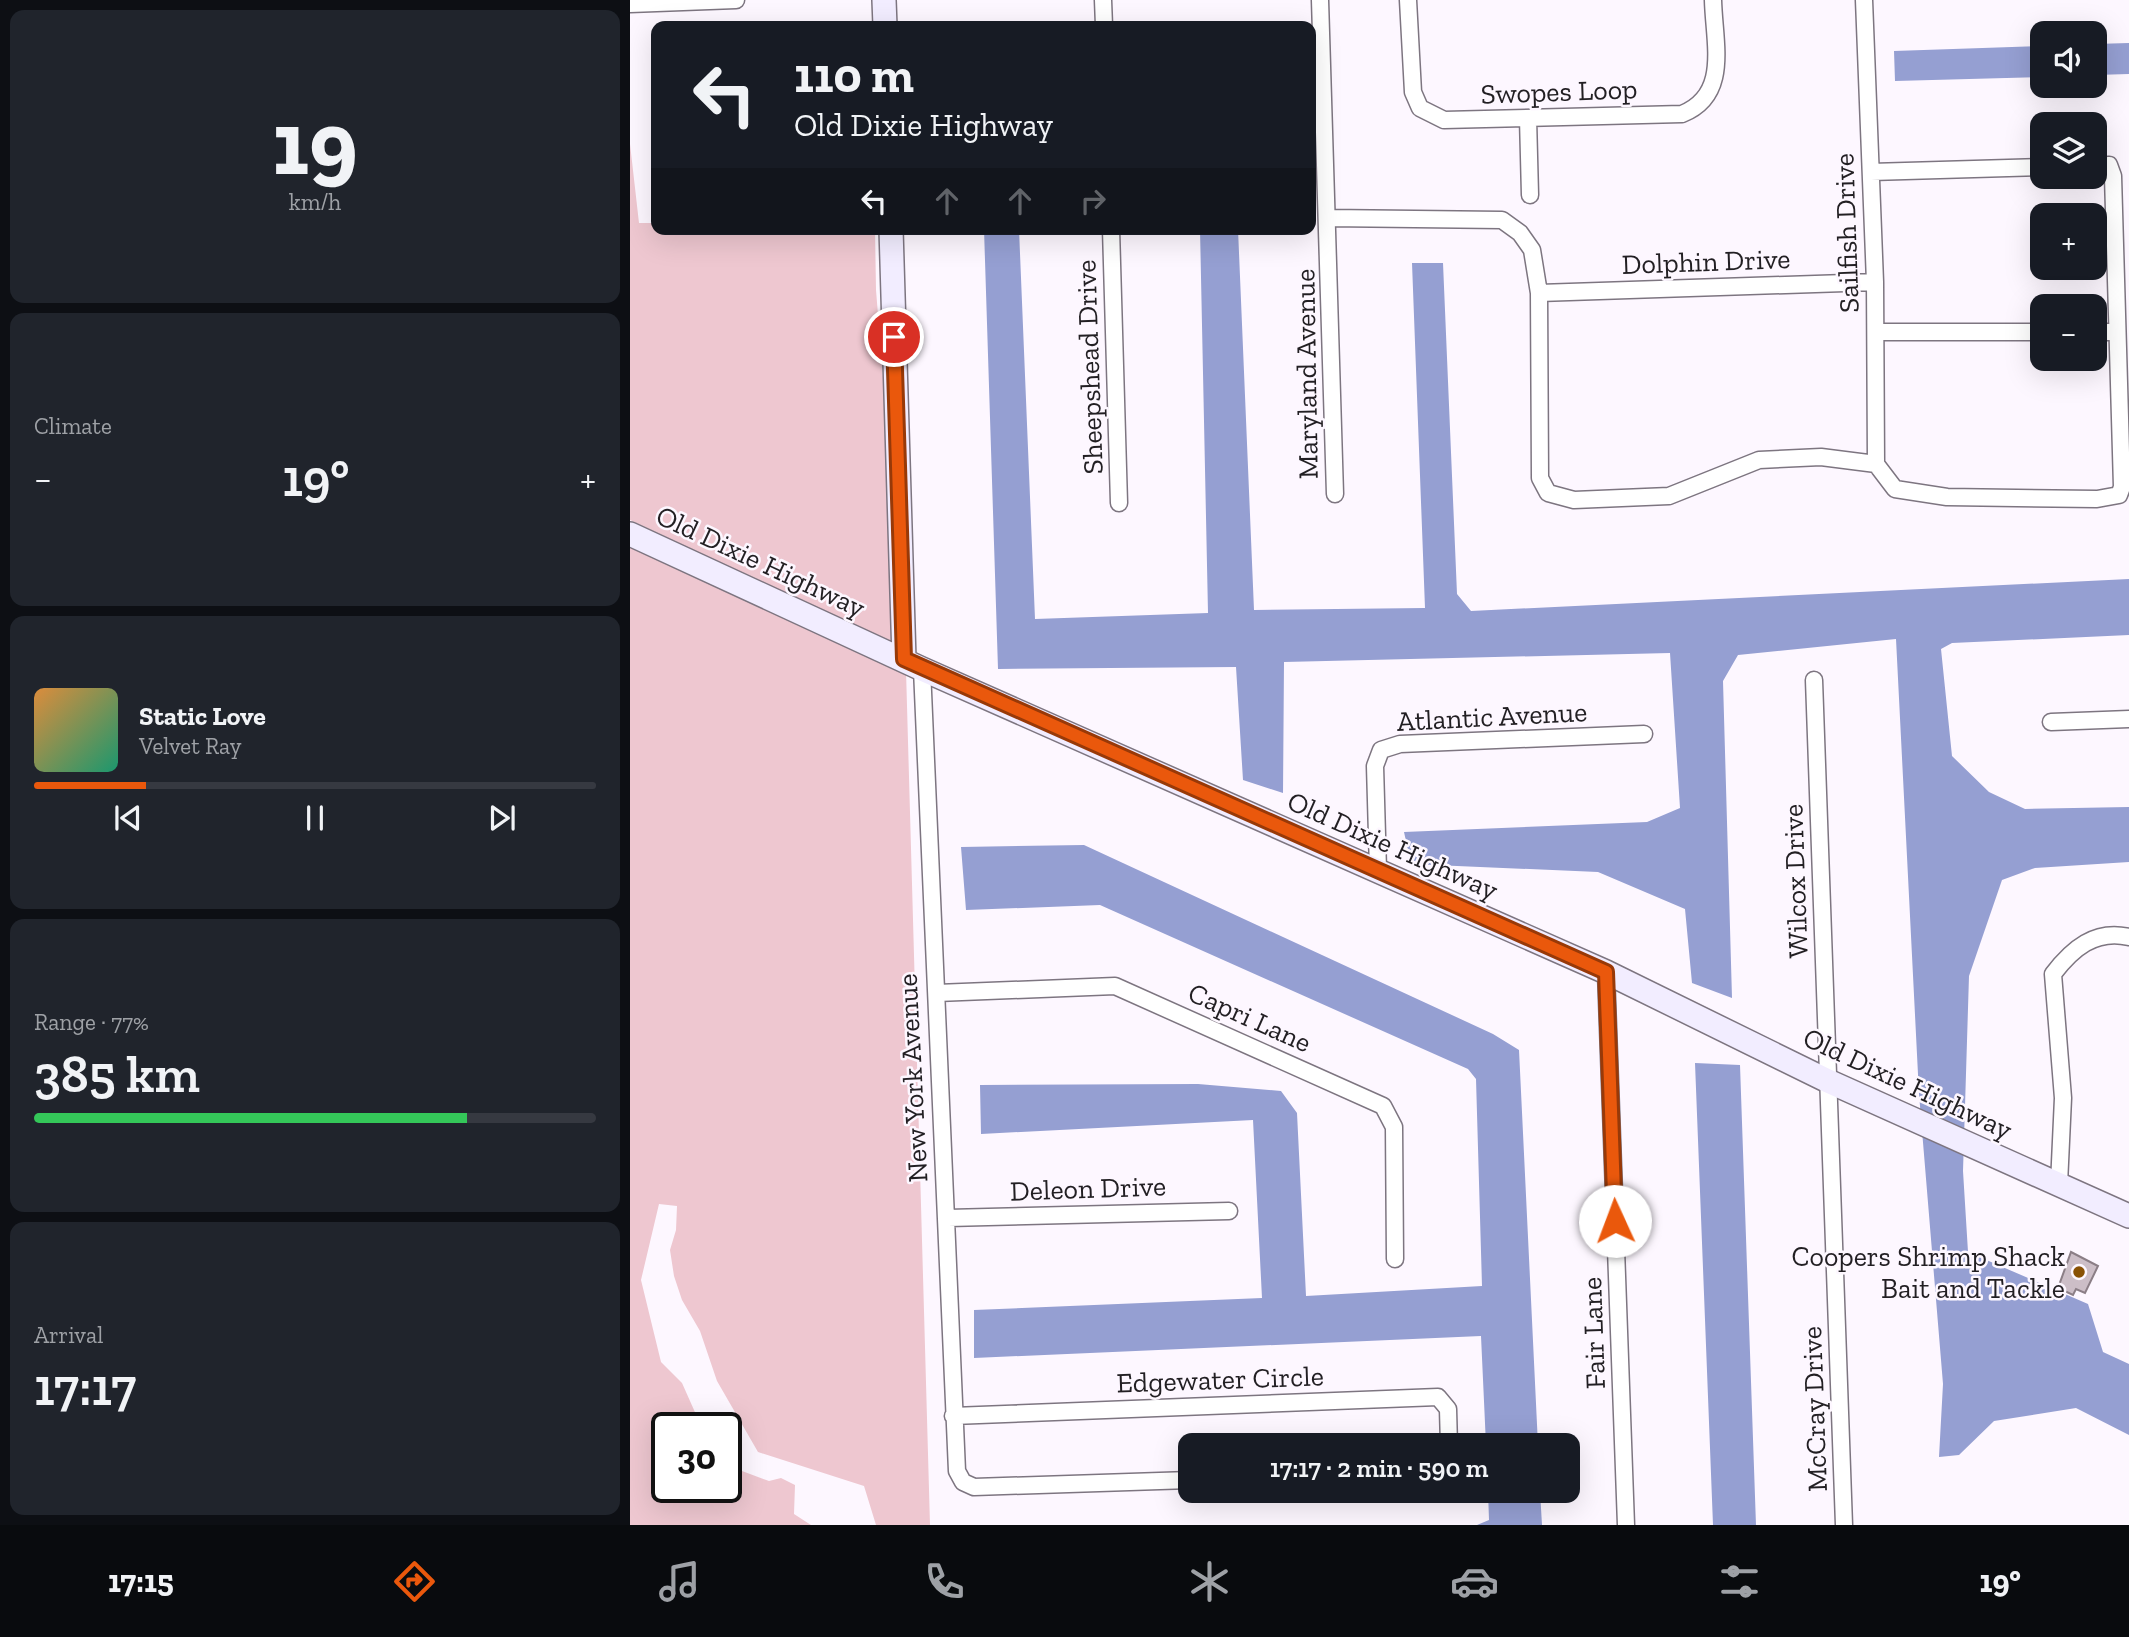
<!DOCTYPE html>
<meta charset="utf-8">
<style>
:root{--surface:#171b24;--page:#20242c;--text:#f1f3f6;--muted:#9ea1a6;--line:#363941;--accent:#ea580c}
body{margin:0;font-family:"Zilla Slab",serif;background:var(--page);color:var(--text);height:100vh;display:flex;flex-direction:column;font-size:26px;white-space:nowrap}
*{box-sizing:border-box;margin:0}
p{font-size:23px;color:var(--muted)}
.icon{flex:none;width:38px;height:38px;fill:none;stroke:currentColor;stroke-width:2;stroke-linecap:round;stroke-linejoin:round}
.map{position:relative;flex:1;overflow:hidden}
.drawer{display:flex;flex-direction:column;gap:10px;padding:10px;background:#0d0f14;width:630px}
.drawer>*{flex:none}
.hud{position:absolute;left:21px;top:21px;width:665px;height:214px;border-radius:14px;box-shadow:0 7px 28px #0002;background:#171b24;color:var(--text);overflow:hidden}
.controls{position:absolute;left:1400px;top:21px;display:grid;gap:14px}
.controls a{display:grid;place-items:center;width:77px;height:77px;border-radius:14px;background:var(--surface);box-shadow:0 7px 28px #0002;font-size:35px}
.speed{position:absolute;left:21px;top:1412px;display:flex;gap:14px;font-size:35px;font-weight:700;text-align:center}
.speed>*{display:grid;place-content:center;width:91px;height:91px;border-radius:50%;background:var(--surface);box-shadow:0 7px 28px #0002;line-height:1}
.speed .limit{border:4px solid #111;border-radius:10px;background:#fff;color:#111}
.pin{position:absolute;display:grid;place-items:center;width:60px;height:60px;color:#fff;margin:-30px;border:4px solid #fff;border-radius:50%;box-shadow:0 2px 7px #0007}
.me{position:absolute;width:77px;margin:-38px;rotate:358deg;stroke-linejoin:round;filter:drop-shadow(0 0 5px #0008)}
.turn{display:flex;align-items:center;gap:24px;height:147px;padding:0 28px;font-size:32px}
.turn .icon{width:91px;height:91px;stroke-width:2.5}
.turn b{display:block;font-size:49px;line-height:60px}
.lanes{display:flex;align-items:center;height:66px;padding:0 28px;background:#0003;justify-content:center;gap:35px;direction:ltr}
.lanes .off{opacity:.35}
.big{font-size:52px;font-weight:600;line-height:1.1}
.drawer .tile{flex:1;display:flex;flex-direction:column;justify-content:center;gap:10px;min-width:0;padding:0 24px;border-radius:14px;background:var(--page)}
.drawer .dial{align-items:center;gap:0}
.dial b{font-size:91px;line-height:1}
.song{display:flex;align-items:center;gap:21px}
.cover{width:84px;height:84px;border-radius:10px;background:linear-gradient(135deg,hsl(30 70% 55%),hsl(160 70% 35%))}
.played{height:7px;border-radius:4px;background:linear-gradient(90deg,var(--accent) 20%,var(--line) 20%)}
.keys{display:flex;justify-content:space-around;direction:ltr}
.heat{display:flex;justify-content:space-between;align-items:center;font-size:38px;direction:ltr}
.charge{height:10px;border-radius:5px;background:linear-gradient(90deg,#34c759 77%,var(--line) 0)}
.trip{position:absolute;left:548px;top:1433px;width:402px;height:70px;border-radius:14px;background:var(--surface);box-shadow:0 7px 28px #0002;font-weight:600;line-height:70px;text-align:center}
.dock{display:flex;height:112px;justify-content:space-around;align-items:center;background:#090b0e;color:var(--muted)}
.dock .icon{width:49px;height:49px}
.dock .active{color:var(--accent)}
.dock b{font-size:32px;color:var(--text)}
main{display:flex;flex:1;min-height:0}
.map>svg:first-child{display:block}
.green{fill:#eec7d0}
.water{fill:#959fd2}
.building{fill:#ccbec7;stroke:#8b7e86;stroke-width:2}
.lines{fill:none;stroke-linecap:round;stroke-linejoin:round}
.street-casing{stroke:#7d7580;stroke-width:19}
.secondary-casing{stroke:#7d7580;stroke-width:26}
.street{stroke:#fff;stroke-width:16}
.secondary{stroke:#f2edff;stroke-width:23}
.route-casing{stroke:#983908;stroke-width:18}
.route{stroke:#ea580c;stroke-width:12}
.poi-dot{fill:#895205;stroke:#fdf7ff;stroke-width:2.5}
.labels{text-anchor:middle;stroke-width:5;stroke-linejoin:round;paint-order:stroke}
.street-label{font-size:28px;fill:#221f23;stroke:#fdf7ff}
.poi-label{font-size:28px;fill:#221f23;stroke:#fdf7ff;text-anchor:end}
</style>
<main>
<section class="drawer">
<div class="tile dial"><b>19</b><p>km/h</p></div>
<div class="tile"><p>Climate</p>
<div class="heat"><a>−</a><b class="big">19°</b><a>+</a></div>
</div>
<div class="tile">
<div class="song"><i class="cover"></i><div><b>Static Love</b><p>Velvet Ray</p></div></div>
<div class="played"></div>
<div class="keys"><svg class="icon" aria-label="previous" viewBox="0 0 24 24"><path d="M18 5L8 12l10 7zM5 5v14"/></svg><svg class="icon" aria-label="pause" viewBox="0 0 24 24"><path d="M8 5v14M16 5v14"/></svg><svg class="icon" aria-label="next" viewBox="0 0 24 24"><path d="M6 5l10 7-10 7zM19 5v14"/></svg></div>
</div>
<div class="tile"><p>Range · 77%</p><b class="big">385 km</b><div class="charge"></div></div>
<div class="tile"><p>Arrival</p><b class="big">17:17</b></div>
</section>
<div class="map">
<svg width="1499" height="1525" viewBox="0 0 1499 1525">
<rect width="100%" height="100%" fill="#fdf7ff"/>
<path class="green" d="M0,144L9,223H26V229H245L246,290L259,451L265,646L0,520Z
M0,542L276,670L300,1525H246L234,1486L128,1452L87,1381L70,1331L52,1300L44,1276L40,1250L46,1230L47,1206L29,1204L11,1280L31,1362L52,1383L72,1428H37V1488H96V1465L139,1481L151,1478L165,1485L164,1514L181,1525H0Z"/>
<path class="water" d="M1499,43V74L1465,75V44Z
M1412,46V77L1265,81L1264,51Z
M354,229H389L405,619L578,613L570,229H608L624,610L795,608L782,263H813L827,594L841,611L1499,579V635L1322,643L1311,649L1322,756L1359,792L1395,809L1499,807V862L1405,868L1372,880L1339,976L1333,1171L1338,1252L1458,1304L1473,1352L1499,1364V1435L1446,1408L1364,1421L1329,1455L1309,1457L1313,1384L1289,1094L1266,639L1108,655L1093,681L1102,998L1062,983L1055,909L968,872L781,864L774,832L1017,822L1050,808L1040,653L654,662L653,793L613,780L606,667L368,669Z
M454,845L863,1034L889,1050L908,1445H856L851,1336L344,1358V1310L632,1298L623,1120L351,1134L350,1085L568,1084L651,1091L667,1113L676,1296L852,1286L846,1079L838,1069L470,905L336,910L331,847Z
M1065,1063L1110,1065L1126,1525H1083Z
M858,1491H910L912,1525H847L859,1520Z"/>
<path class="building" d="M1441,1252L1468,1266L1455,1293L1446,1289L1443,1295L1428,1288Z"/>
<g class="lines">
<defs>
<path id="street" d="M473,0L474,26
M690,0L705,494
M778,0L783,92L790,108L814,120L1052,114C1100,95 1084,43 1083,0
M1234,0L1245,282L1246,464
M0,4L106,0
M898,118L900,195
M1241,172L1412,167
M698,218L872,220L890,233L902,250L909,293L910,478L918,493L944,500L1039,496L1129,460L1191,457L1246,464L1265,489L1317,497L1467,499L1489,495L1492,487L1483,176L1479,165L1465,166
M481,229L489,503
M909,293L1245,282
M1246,332H1412
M1465,332H1487
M292,669L327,1471L333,1482L344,1487L560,1480
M1184,680L1214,1525
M1421,722L1499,719
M748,870L745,766L751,750L770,744L1014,734
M976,972L996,1525
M307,993L485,986L753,1106L764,1127L765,1259
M1429,1184L1433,1098L1423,974C1442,949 1465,929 1499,937
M318,1218L599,1211
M323,1416L808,1397L818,1409L819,1446"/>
<path id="secondary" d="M254,0L255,26
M261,229L274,659
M0,534L292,669L976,972L1198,1081L1499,1216"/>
</defs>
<use href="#street" class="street-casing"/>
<use href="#secondary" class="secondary-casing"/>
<use href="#street" class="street"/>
<use href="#secondary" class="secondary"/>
</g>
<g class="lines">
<defs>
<path id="route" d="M264,337L274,659L976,972L985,1221"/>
</defs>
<use href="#route" class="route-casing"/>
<use href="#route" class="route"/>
</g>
<circle class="poi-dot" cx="1449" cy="1272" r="7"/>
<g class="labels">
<g class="street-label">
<text transform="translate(929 91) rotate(-2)" y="10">Swopes Loop</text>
<text transform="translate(1216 233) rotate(-92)" y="10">Sailfish Drive</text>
<text transform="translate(1076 261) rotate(-2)" y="10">Dolphin Drive</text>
<text transform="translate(459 367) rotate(-92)" y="10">Sheepshead Drive</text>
<text transform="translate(676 374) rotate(-91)" y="10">Maryland Avenue</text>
<text transform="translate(131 561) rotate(25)" y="10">Old Dixie Highway</text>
<text transform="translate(862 716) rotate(-3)" y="10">Atlantic Avenue</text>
<text transform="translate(763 845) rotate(24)" y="10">Old Dixie Highway</text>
<text transform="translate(1165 881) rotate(-92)" y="10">Wilcox Drive</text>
<text transform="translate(620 1017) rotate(24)" y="10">Capri Lane</text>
<text transform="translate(282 1078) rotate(-93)" y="10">New York Avenue</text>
<text transform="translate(1278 1083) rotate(25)" y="10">Old Dixie Highway</text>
<text transform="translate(458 1188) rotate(-2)" y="10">Deleon Drive</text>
<text transform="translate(963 1333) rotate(-92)" y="10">Fair Lane</text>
<text transform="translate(590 1379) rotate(-2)" y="10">Edgewater Circle</text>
<text transform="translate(1184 1409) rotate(-92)" y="10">McCray Drive</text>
</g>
<g class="poi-label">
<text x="1435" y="1266">Coopers Shrimp Shack<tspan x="1435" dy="32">Bait and Tackle</tspan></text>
</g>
</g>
</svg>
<div class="controls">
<a><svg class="icon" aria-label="sound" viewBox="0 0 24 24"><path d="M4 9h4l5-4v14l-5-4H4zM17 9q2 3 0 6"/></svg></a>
<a><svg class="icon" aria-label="layers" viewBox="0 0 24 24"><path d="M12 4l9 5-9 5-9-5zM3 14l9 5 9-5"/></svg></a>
<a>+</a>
<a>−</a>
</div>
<div class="speed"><div class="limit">30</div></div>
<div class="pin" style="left:264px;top:337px;background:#d93025"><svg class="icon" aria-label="arrive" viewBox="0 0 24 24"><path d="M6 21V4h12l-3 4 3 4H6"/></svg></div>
<svg class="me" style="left:985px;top:1221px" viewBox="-20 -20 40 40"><circle r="19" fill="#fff"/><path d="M0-13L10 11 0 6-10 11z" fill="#ea580c"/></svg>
<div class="trip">17:17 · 2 min · 590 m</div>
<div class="hud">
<div class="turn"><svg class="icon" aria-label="left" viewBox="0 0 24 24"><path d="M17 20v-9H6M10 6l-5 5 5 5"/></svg><div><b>110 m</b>Old Dixie Highway</div></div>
<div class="lanes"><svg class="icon" aria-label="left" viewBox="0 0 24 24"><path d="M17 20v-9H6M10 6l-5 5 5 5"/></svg><svg class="icon off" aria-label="ahead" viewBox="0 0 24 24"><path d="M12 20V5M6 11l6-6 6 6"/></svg><svg class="icon off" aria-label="ahead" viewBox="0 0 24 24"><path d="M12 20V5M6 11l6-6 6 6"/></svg><svg class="icon off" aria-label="right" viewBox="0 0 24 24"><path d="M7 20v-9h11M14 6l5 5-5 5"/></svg></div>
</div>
</div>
</main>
<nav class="dock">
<b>17:15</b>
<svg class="icon active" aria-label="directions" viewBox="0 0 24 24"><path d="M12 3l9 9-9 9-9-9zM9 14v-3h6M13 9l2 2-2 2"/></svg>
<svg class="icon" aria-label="music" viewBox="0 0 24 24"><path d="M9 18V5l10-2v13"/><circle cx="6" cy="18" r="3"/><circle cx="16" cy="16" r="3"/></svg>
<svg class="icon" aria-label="phone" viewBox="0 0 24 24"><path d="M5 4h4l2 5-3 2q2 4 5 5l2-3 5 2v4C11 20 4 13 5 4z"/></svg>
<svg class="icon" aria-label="climate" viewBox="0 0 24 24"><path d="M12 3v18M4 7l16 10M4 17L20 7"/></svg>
<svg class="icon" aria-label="car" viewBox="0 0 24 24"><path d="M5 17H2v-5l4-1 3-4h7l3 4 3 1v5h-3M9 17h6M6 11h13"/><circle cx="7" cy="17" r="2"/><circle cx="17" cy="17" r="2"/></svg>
<svg class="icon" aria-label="filters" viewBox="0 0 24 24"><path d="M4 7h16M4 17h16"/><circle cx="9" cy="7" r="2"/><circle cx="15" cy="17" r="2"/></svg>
<b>19°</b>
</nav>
